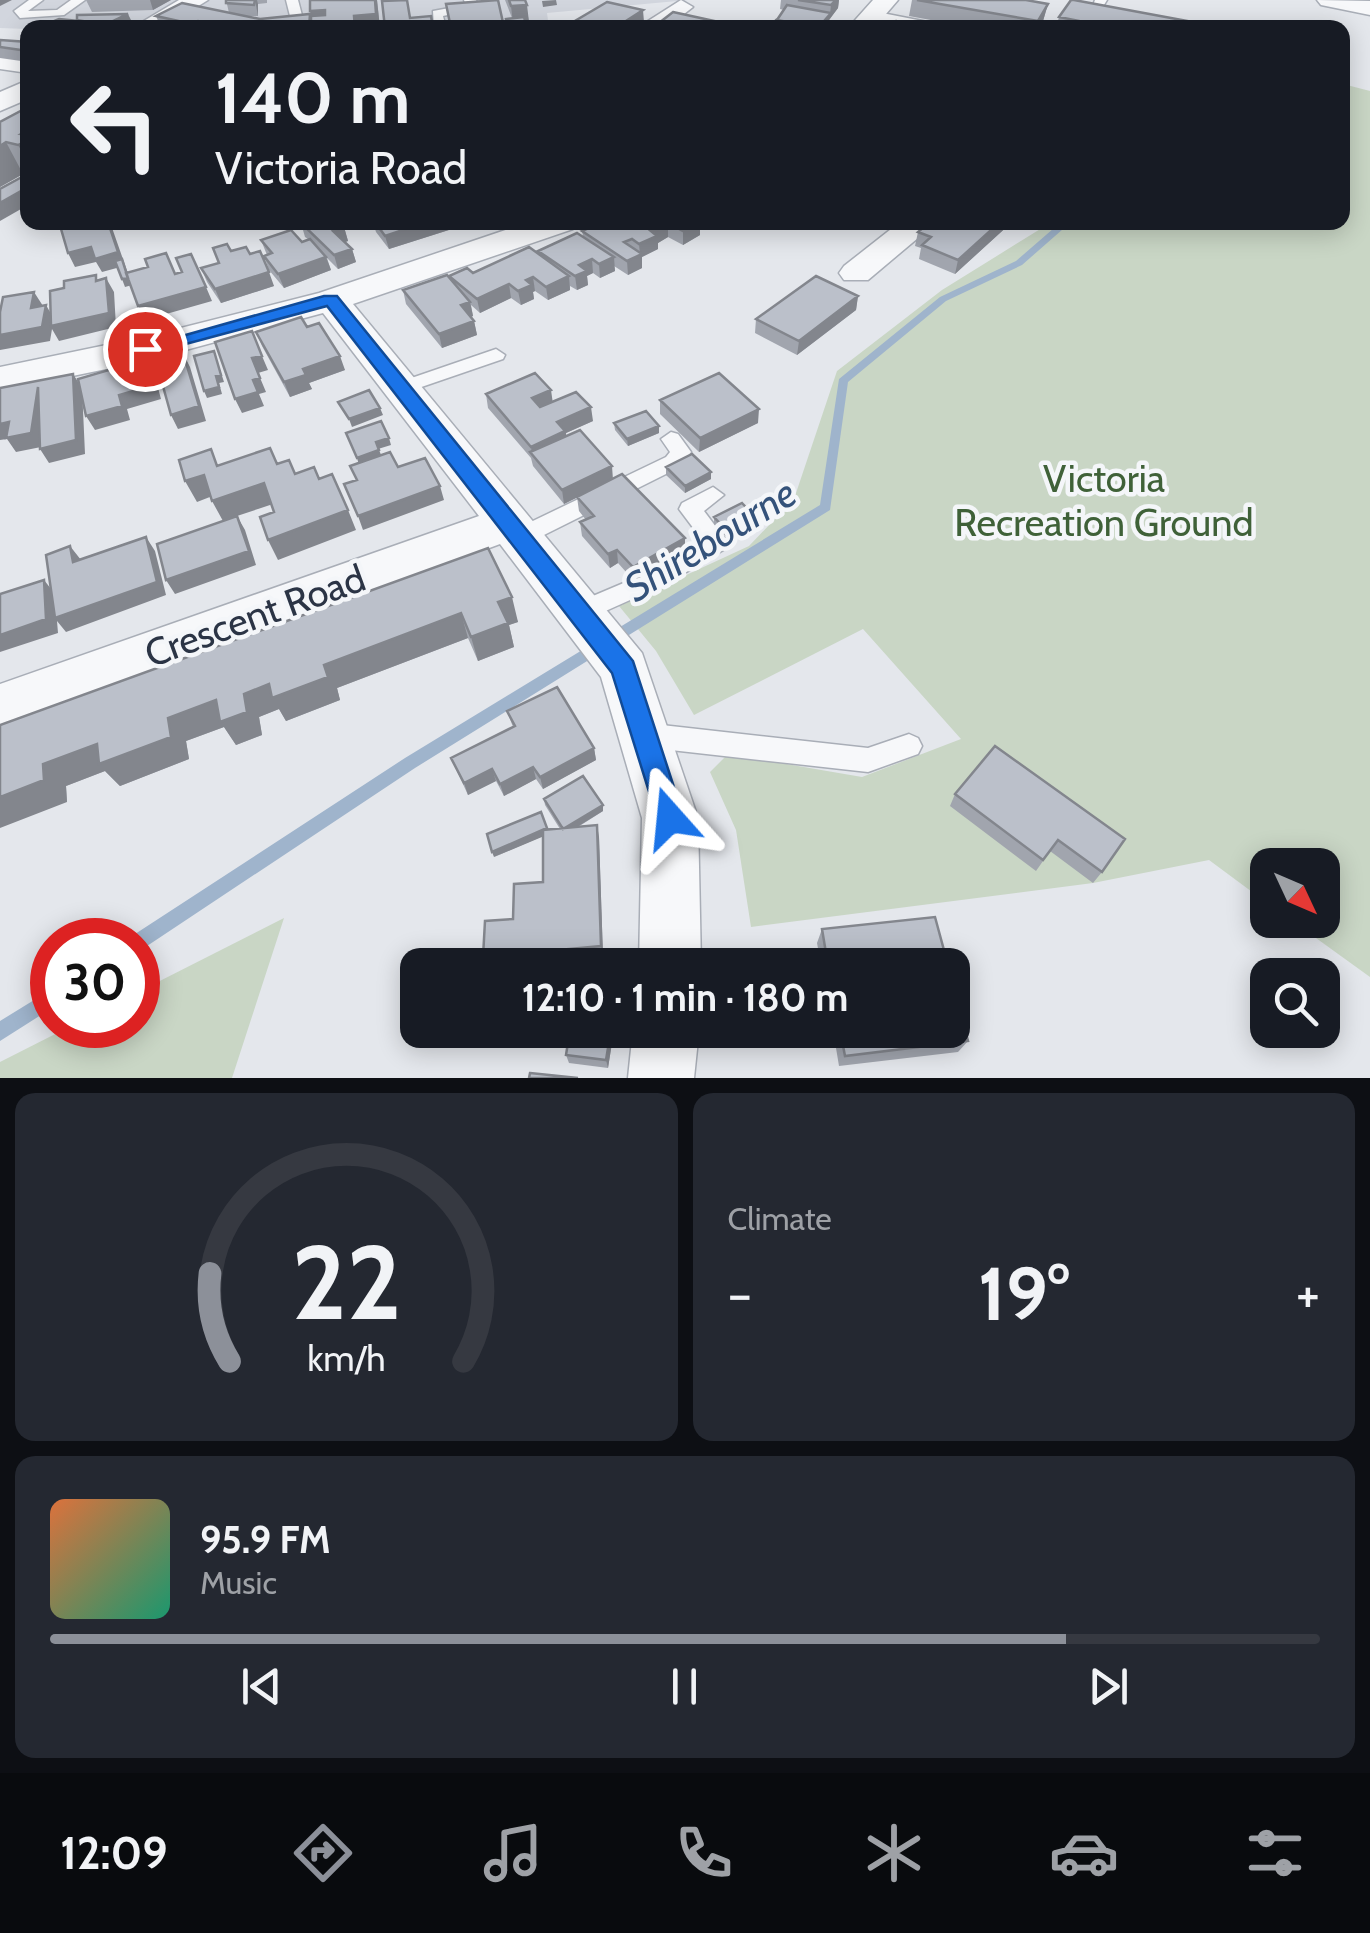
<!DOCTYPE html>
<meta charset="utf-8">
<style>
:root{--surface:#171b24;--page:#242831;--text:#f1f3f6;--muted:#9ea1a6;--line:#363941;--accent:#8c9099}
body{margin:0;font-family:Cabin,sans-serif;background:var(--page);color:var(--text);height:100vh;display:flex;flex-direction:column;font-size:38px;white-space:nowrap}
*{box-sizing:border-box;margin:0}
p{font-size:32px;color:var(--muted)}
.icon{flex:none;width:55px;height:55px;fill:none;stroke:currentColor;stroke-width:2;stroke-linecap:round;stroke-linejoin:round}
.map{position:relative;height:1078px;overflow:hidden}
.panel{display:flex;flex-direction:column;gap:15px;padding:15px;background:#0d0f14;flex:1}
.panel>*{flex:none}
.guide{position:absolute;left:20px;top:20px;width:1330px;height:210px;border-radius:20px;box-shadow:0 5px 25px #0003;background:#171b24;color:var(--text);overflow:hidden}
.needle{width:65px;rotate:134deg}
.controls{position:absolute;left:1250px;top:848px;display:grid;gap:20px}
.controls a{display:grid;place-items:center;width:90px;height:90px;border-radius:20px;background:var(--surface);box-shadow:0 5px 25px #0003;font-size:50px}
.speed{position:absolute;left:30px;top:918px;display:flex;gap:20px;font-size:50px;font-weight:700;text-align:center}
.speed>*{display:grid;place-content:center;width:130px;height:130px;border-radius:50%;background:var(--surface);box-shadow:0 5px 25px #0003;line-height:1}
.speed .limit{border:15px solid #d22;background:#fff;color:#111}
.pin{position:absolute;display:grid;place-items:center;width:85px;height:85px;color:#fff;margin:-42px;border:5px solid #fff;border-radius:50%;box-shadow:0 2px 10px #0007}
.me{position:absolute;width:110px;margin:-55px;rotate:342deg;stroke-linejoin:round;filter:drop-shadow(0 0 8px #0008)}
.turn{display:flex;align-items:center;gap:35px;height:210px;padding:0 30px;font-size:45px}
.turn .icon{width:130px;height:130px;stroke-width:2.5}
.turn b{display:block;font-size:70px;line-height:85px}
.big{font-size:75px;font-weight:700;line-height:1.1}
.panel .card{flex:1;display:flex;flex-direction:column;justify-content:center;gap:15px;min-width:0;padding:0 35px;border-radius:20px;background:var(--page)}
.panel .dial{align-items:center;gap:0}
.dial svg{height:260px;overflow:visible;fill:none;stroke:var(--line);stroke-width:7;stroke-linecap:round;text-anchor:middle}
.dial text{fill:var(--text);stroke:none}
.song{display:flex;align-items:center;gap:30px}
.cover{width:120px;height:120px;border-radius:15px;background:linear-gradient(135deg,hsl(20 70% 55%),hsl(160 70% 35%))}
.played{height:10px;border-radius:5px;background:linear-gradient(90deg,var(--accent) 80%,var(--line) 80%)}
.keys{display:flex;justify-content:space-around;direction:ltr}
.heat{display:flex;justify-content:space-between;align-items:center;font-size:55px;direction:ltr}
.panel .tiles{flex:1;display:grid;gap:15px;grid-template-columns:1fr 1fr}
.card:last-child{grid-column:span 2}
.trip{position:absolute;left:400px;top:948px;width:570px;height:100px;border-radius:20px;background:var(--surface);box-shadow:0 5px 25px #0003;font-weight:700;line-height:100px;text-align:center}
.tabs{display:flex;height:160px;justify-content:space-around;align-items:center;background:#090b0e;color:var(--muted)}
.tabs .icon{width:70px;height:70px}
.tabs .active{color:var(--accent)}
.tabs b{font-size:45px;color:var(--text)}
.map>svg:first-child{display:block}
.built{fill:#d2d6de}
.green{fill:#c9d6c5}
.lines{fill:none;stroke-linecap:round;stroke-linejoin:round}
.stream{fill:#9fb4cc;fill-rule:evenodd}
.service-casing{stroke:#a9aeb7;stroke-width:3}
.pedestrian-casing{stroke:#a9aeb7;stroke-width:3}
.minor-casing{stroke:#a9aeb7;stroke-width:3}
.service{fill:#f7f8fa;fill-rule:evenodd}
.pedestrian{fill:#f7f8fa;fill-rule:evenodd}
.minor{fill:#f7f8fa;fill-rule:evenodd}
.wall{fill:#a1a5ae}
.shaded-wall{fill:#83868d}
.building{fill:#bbc0ca;stroke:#83868d;stroke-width:2.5}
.route{fill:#1a73e8;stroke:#114b97;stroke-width:2.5}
.labels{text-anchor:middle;stroke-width:9;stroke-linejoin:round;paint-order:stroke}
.park-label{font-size:38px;fill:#3f6138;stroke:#f4f6f9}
.street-label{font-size:38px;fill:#2b3445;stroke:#f4f6f9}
.water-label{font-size:40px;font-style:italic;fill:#34527a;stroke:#f4f6f9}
</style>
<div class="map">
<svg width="1370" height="1078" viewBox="0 0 1370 1078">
<rect width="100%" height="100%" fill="#e4e7ec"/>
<path class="built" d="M0,0H688L547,13L549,28L27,29L0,28Z"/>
<path class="green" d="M1343,84L1370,91V977L1291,920H1322V865H1268L1267,903L1209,860L1093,883L751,927L736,830L710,772L728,754L862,777L961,739L863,629L694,715L656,651L619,606L749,546L794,499L837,371L942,290L1050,223L1342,222Z
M284,918L232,1078H0V1062L73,1025H138V992Z"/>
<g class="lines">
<path class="stream" d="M1061,222H1071L1022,265L946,301L848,382L830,510L415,768L144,948L138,950V940H130L132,936L405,758L820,505L839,379L940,297L1016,261Z
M52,989V1008L0,1041V1021Z"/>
<defs>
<path id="service" d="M29,0H43L28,11L57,10L71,0H85L64,15L20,18L14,11Z
M286,0H298L304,23L271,28L272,23L291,20Z
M464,0H476L479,8L443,16L446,28H434L433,11L466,5Z
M1095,0H1107L1099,13L1170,28H1141L1088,18Z
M872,11L938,24L944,28H917L868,18L866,15Z
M496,349L505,355L503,359L401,394L391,388L394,384Z
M671,432L678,434L691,452L680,467L528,543H512L509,537L512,531L666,457L670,452L661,439Z
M713,487L724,495L704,511L728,543L725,549L668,583L590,618L582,621L574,618L570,611L574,604L652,571L703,541L679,509L682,503Z
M644,723L868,748L909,734L918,738L922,746L918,754L868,772L644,747L635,743L631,735L635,727Z"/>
<path id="pedestrian" d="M0,57L28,61V73L0,69Z"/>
<path id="minor" d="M179,0H208L163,28H132Z
M681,0L693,7L666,28H637Z
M873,0H898L874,28H848Z
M1317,0L1370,1V15L1321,5Z
M28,80V99L0,111V92Z
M529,222H578L573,229L353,304L642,653L698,818L701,965H639L642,818L601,677L500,544L0,730V684L479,516L323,313L145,361L0,391V367L145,337L319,293Z
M900,222H937L868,280H844L839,273L844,266Z
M633,1030H699L694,1078H628Z"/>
</defs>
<use href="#service" class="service-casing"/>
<use href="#pedestrian" class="pedestrian-casing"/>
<use href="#minor" class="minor-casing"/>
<use href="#service" class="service"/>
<use href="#pedestrian" class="pedestrian"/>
<use href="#minor" class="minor"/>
</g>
<path class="wall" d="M86,0H171L153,10L92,12Z
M226,0H267V3L258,4V16H245L260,19H311L310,0H377L380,28H161L156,16L229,13Z
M505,0H525L529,22H525L527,28H507L506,19L512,18Z
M781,0H839L838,8L823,28H769L777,20L784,10L780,9Z
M912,0H1026L1048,4L1043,21L1040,28H974L909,16Z
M1059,17L1225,28H1056Z
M659,23L728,24V28H659Z
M28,32V62L0,58V40L24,43L20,35Z
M28,107V175L23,174L0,187V122Z
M373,222H474L389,249L376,232Z
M602,222H717L705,229L700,226V235L683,245L668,237L658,243V249L642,257V268L628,275L614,266L615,271L600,278L593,273L587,276L588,285L577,290L570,286V290L548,300L535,291L533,292L534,299L521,305L511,298L480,313L471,305L473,316L471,317L474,321L477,335L442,348L406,304L403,290L449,278V276L473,273L538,254V251L583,236L582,231Z
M1012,222L955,274L919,259L921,248L915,246L918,232L938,224Z
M301,223L344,227L348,241L345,242L352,249L356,262L338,269L327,258L331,270L284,288L269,270L264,256L267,255L261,240L302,242L308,239L305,237Z
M250,254L274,286L221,303L207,282L201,268Z
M858,296L856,310L797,355L755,333L756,319Z
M307,327L345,370L309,383L312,389L290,397L262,346L256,332Z
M486,394L553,402L593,421L566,433V436L613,479L685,552L634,581L618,563L610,568L582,536L580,522L586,520L579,511L577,497L564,504L533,466L531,458L488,408Z
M660,400L758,423L699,452L660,414Z
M614,423L659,426V433L628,446L615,430Z
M666,467L711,479L685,493L666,475Z
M714,517L758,520V527L731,542L714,524Z
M488,548L518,622L509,625L514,647L478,661L468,638L337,688L340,700L286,721L279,709L259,717L262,735L236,745L224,727L186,741L189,759L120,786L105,771L66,786L67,802L0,725Z
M507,711L594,748L596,760L543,789L536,779L504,796L496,781L468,795L451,758L513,727Z
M995,746L1102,872L1093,883L1050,851L1036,871L950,806L955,794Z
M544,799L603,811L578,827L599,837L603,956L507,965H487L483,957L543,882V836L494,857L548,830L560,829L545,805Z
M822,929L948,965H821L817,943Z
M567,1030H614L608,1068L569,1063L566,1055L570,1030Z
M833,1030H952L968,1041L958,1052L839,1066Z"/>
<path class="shaded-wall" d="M0,0H12L0,6Z
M150,0H171L153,10Z
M255,0H257L258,4V16Z
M375,0H377L380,28H355L354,16Z
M556,0L557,5L543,7L542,1Z
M836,0H839L838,8L823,28H818L830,14L831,5Z
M1048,4L1043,21L1040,28H1036L1038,21Z
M527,5L529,22L513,23L511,6Z
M325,10L330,28H314L310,11Z
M643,10L644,22L635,28H615Z
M128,14L131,20L115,28H106L105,25Z
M28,130V162L18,145L21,134Z
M6,142L23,174L0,187V146Z
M28,187V205L0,221V203Z
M108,222H110L132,285L125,287L122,279L124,266L102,272L96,262L75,267L68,253Z
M427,222H474L389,249L385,236Z
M698,222H700V235L683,245V231Z
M705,222H717L705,229Z
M1000,222H1012L955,274L958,260Z
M668,223V237L658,243V249L642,257V268L628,275L627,261L640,255L639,244L655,237V231Z
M344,227L348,241L337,245L333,231Z
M352,249L356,262L338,269L334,255Z
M326,257L331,270L284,288L278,274Z
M614,257L615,271L600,278L599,264Z
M592,259L593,273L587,276L588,285L577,290L575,276L579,265Z
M269,272L274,286L221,303L215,289Z
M569,276L570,290L548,300L546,287Z
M533,277L535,291L533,292L534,299L521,305L518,291L526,280Z
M106,278L114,292L116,327L59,341L52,329L50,341L0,350V335L46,305L54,319Z
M509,284L511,298L480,313L477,299Z
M206,287L212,301L145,320L138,306Z
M34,292L43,306L31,308Z
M858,296L856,310L797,355L799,341Z
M470,302L473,316L463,319L461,305Z
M474,321L477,335L442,348L439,334Z
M214,351L224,382L219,383L222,394L207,398L204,391L216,376Z
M183,353L190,367L206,421L178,429L171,415Z
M262,356L268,370L258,373L266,392L259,394L264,406L242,413L235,399L253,380L252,358Z
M340,356L345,370L309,383L312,389L290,397L284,382L303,369Z
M146,359L154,373L161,399L127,409L130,420L95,430L86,416L119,395Z
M73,374L82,388L85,454L49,463L40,449Z
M38,387L41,447L16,452L7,439L0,440V424Z
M551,390L553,404L534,412L532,398Z
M591,407L593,421L566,433L567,445L532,454L531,447L557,422Z
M380,408L383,415L352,427L349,419Z
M759,409L758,423L699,452L700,438Z
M659,426V433L628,446L627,439Z
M389,438L391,445L378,449L376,442Z
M379,450L382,457L359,465L357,458Z
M612,466L613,480L564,504L562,490Z
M711,472V479L685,493V486Z
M204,475L215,495L197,502L185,481Z
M264,483L273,504L237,516L245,530L256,565L175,594L166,580L223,521L212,501Z
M440,486L444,500L363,530L358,516Z
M348,510L356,530L278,560L268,540Z
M758,520V527L731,542V535Z
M146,537L155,551L166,595L66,632L57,621L58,633L0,652V635L44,580L55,594Z
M685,538V552L634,581L633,567Z
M70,546L81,560L73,562Z
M617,550L618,563L610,568L608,554Z
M512,597L518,622L509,625L514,647L478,661L471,637L498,602Z
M461,613L468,638L337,688L340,700L286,721L279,709L259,717L262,735L236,745L224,727L186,741L189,759L120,786L105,771L66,786L67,802L0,828V797L43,764L216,700L244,694Z
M594,748L596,760L543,789L540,777Z
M533,767L536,779L504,796L500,784Z
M492,769L496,781L468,795L464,783Z
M603,805V811L564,835L563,829Z
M597,825L599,837L603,956L601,946Z
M547,828L549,834L494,857L492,852Z
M611,1030H614L608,1068L606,1060Z"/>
<path class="building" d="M226,0H255L254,5L226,3Z
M310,0H375L376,14L354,16L355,28H311V16L325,15V10L310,11Z
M407,0L410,18L431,16L433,28H385L382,1Z
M498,0L504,27L451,28L446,4Z
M509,0H525L527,5L511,6Z
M798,0H836L831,5Z
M917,0H1026L1048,4L1038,21Z
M1071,0H1074L1225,28H1114L1059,17Z
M607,2L643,10L615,28H563Z
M182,3L260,19L310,14L309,28H231L198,21L192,24L156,16Z
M787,5L831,13L818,28L777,20Z
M673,12L728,24L724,28H680L659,23Z
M128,14L105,25L77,20V15Z
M524,17L527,28H508L506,19Z
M59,19L99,23L88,28H54L42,26Z
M776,20L813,26L769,28Z
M896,21L931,28H890Z
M0,40L28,42V51L0,47Z
M28,107V130L21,134L28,135V140L18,145L6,142L0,146V122Z
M20,178L28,180V187L0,203V189Z
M59,222H108L118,252L95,259L91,247L68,253Z
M339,222L344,227L333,231L352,249L334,255L301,223Z
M375,222H427L385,236Z
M602,222H640L657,236L639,244L632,239L624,242L642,254L627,261L582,231Z
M640,222H698L683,231L668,223L655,231Z
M930,222L938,224L940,222H1000L958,260L922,245L931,237L918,232Z
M291,230L302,242L310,239L326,257L278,274L264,256L272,253L261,240Z
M577,233L614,257L599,264L592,259L579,265L587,271L575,276L538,251Z
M227,244L231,251L246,247L250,254L260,251L269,272L215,289L201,268L219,263L213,248Z
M529,247L569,276L546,287L533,277L526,280L532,285L518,291L509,284L477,299L449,276L467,268L473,273Z
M166,253L175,274L182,272L176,258L191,254L206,287L138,306L126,273L148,267L145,259Z
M122,259L128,278L122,279L115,261Z
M96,275V281L106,278L109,313L51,326L50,291L64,288V281Z
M447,275L470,302L461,305L474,321L439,334L403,290Z
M816,276L858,296L799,341L756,319Z
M34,292L31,308L46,305L42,327L0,335V312L3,297Z
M301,317L307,327L319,323L340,356L303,369L306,375L284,382L256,332Z
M252,331L262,356L252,358L260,378L253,380L258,392L235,399L215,342Z
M214,351L221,375L216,376L219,387L204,391L194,356Z
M183,353L199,406L171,415L156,361Z
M146,359L154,385L119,395L122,406L86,416L78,379Z
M535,373L551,390L532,398L540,407L576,392L591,407L557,422L565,431L531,447L486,394Z
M719,373L759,409L700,438L660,400Z
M73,374L76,440L40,449L38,387L31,433L6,438L9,422L0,424V388Z
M369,390L380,408L349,419L338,402Z
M646,411L659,426L627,439L614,423Z
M381,421L389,438L376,442L379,450L357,458L346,433Z
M580,430L612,466L562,490L530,452Z
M270,448L277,464L289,460L295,474L314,467L319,479L332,474L348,510L268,540L260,517L274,512L264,483L212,501L204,475L185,481L179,460L211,449L217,466Z
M390,452L398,467L425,458L440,486L358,516L344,484L357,480L350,466Z
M692,454L711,472L685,486L666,467Z
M622,474L685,538L633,567L617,550L608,554L580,522L594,516L577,497Z
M742,503L758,520L731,535L714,517Z
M237,516L249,551L166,580L157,544Z
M146,537L157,582L55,618L46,555L70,546L73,562Z
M488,548L512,597L498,602L508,623L471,637L461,613L324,665L328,677L272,698L269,684L244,694L247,712L220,722L216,700L168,718L171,737L99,764L97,744L43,764L44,780L0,797V725Z
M44,580L46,619L0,635V594Z
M557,687L594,748L540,777L533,767L500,784L492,769L464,783L451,758L515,726L507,711Z
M995,746L1125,839L1102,872L1058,840L1043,860L955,794Z
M583,776L603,805L563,829L544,799Z
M541,812L547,828L492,852L487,834Z
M597,825L601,946L483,957L485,921L513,919L514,884L543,882V830Z
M935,917L948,965H828L822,929Z
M952,982L968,1041L845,1056L840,1030H952Z
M570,1030H611L606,1060L566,1055Z
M530,1073L578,1078H529Z"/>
<path class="route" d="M324,296H337L633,661L684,818L680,827L670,831L660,827L612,673L327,306L145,355L136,349Z"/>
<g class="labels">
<g class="park-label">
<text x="1104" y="492">Victoria<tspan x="1104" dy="44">Recreation Ground</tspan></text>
</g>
<g class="street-label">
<text transform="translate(255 616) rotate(-20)" y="13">Crescent Road</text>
</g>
<g class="water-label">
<text transform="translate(710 540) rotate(-32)" y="14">Shirebourne</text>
</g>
</g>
</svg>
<div class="controls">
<a><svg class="needle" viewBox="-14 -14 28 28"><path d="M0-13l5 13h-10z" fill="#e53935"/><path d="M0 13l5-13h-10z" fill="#9ea1a6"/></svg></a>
<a><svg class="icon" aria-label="search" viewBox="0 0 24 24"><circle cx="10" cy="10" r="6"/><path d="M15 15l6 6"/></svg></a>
</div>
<div class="speed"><div class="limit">30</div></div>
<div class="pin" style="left:145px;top:349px;background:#d93025"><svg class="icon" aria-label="arrive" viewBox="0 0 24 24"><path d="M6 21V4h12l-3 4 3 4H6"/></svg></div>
<svg class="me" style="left:670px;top:818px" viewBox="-20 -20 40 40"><path d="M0-17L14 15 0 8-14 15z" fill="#1a73e8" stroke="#fff" stroke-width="4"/></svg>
<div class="trip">12:10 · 1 min · 180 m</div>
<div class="guide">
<div class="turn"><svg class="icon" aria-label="left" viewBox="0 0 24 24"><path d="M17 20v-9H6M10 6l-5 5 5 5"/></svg><div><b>140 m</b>Victoria Road</div></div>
</div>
</div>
<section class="panel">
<div class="tiles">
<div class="card dial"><svg viewBox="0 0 100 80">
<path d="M14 69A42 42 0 1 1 86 69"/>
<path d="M14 69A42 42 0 0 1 8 42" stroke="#8c9099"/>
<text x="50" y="56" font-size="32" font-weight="700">22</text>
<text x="50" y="72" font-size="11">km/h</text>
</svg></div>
<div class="card"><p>Climate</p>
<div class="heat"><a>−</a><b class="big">19°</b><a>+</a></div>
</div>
<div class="card">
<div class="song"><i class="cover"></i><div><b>95.9 FM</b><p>Music</p></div></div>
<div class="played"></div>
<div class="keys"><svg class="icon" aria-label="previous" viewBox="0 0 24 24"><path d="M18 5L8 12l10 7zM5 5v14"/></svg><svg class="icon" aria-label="pause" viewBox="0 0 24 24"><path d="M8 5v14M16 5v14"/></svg><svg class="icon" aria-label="next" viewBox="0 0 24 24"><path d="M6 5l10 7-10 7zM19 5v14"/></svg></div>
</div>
</div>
</section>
<nav class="tabs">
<b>12:09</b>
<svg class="icon active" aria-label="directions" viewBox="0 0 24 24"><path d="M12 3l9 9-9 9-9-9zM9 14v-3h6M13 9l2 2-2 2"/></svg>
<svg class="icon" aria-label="music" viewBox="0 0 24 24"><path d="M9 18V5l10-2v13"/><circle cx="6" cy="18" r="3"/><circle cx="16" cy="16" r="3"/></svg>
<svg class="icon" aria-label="phone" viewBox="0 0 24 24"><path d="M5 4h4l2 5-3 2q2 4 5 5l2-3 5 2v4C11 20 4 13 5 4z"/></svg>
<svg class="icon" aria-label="climate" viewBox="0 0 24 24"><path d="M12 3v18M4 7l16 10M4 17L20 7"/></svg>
<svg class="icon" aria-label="car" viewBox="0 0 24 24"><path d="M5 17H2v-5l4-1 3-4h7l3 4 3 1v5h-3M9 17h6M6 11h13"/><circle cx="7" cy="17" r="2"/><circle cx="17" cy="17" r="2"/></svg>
<svg class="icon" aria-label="filters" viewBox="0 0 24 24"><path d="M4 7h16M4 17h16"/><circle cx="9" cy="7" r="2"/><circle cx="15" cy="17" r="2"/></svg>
</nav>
